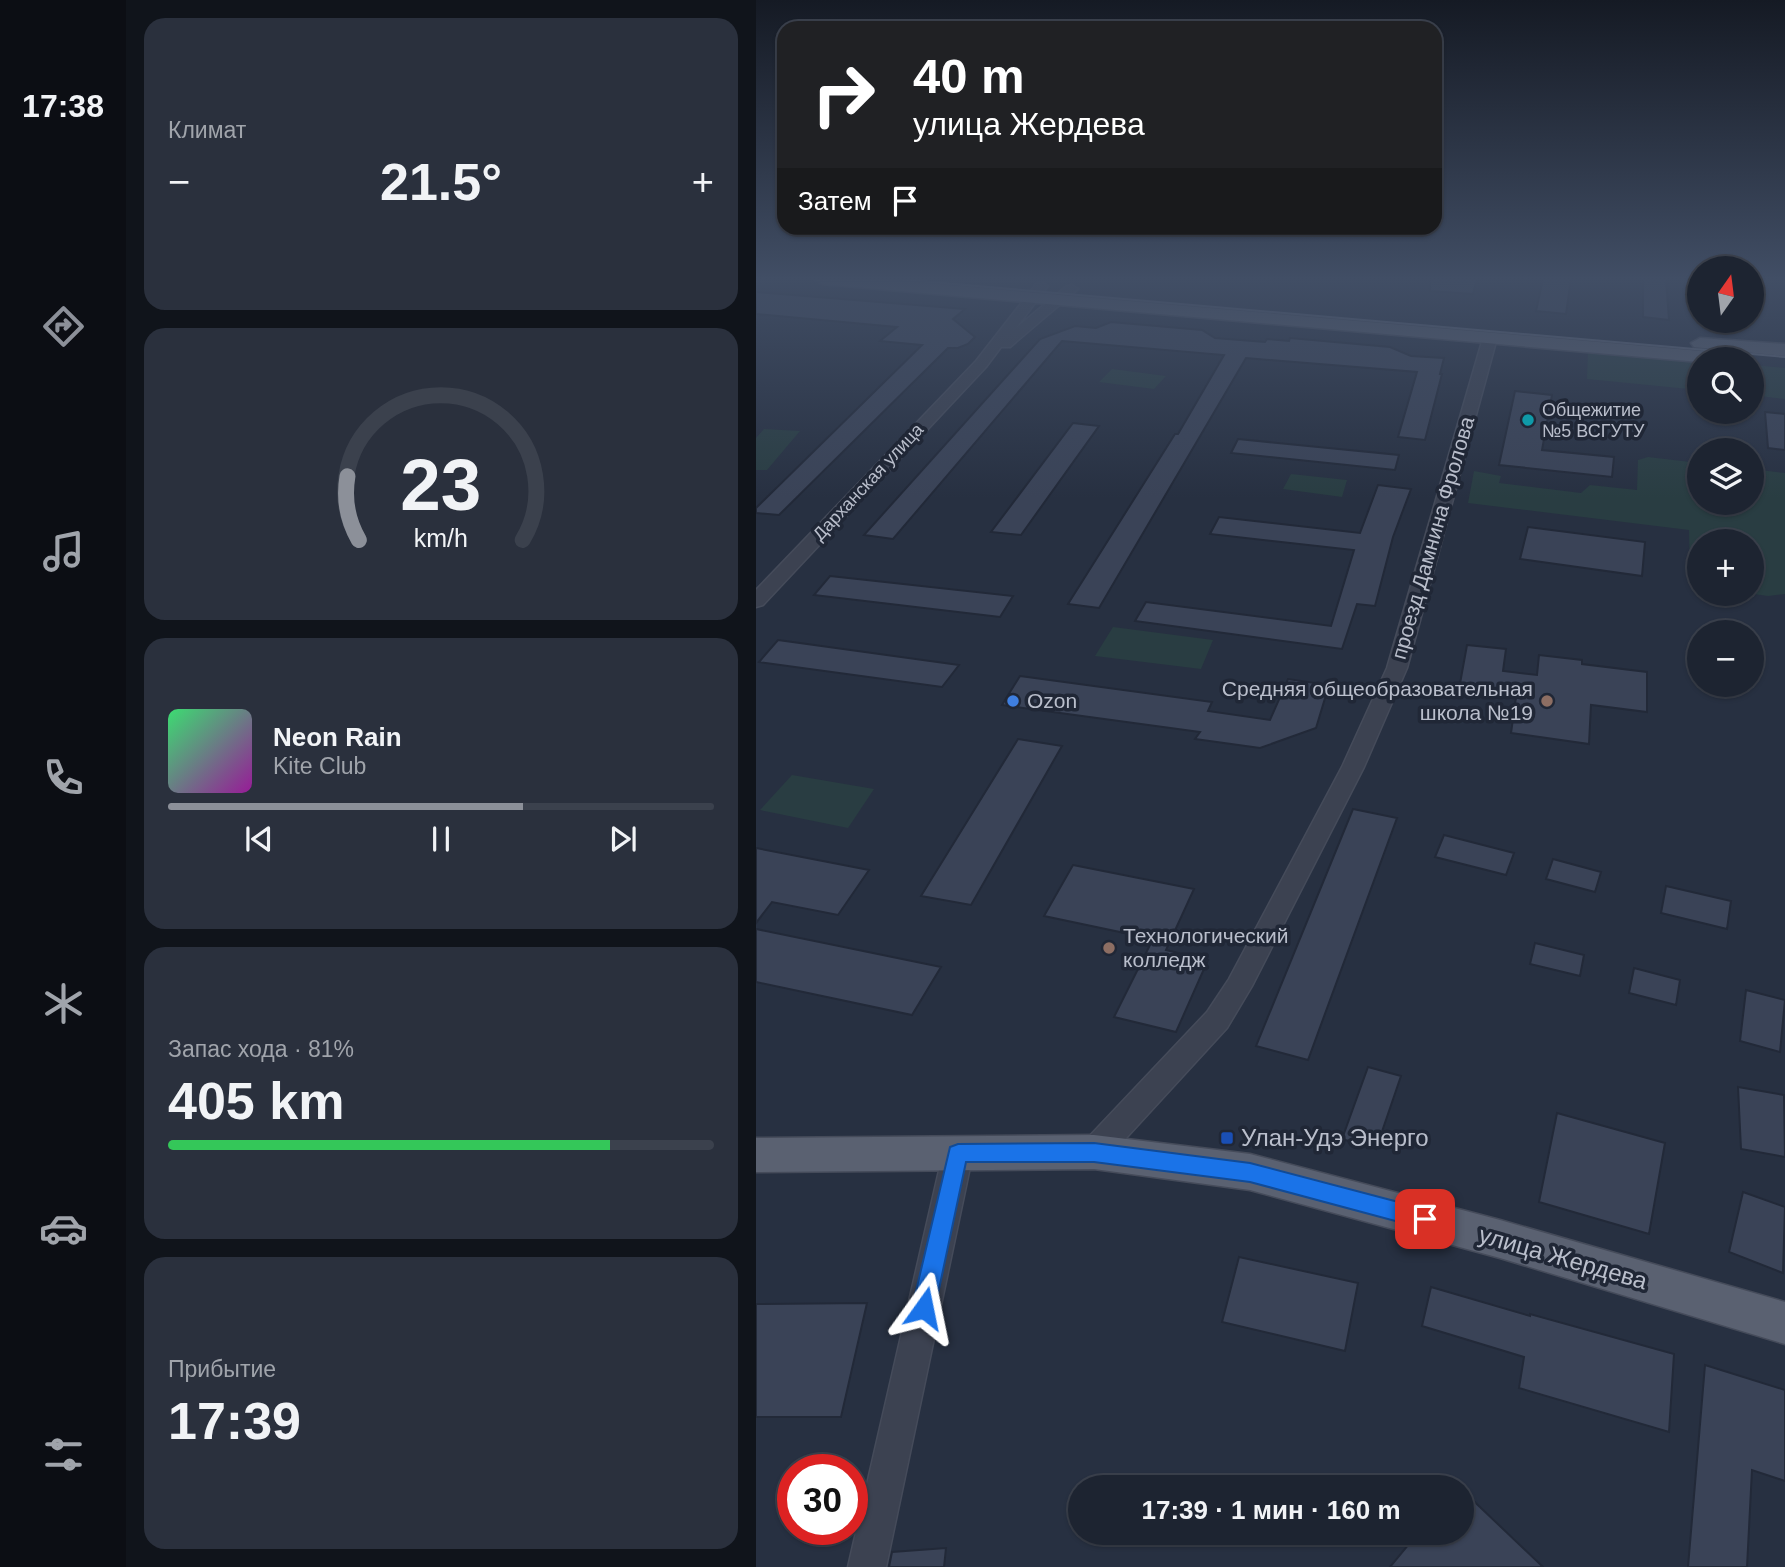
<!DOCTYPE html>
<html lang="ru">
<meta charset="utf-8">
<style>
:root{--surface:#1d2431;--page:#2a303d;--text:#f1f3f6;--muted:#a0a4ab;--line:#3b414d;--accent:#8c9099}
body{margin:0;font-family:Arial,sans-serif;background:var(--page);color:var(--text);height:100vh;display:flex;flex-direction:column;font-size:26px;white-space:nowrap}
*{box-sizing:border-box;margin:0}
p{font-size:23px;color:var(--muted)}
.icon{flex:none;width:38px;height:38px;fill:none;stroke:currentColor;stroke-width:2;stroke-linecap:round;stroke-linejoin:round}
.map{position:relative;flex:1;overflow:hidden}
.side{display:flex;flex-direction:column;gap:18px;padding:18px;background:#10141b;width:630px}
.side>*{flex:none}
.hud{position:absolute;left:21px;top:21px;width:665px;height:214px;border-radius:21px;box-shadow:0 2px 5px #0004,0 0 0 2px var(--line);background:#202124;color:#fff;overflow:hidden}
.needle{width:46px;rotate:14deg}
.controls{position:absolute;left:931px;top:256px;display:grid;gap:14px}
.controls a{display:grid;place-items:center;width:77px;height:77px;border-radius:50%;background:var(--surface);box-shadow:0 2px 5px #0004,0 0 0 2px var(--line);font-size:35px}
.speed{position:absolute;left:21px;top:1454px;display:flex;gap:14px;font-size:35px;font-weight:700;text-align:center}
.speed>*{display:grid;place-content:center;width:91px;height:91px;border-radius:50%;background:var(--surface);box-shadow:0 2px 5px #0004,0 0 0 2px var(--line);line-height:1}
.speed .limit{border:10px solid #d22;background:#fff;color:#111}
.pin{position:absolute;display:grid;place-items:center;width:60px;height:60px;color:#fff;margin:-30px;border-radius:14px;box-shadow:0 4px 10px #0006}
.me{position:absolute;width:77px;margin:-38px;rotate:12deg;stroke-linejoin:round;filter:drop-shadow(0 0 5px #0008)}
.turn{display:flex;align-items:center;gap:24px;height:147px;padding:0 21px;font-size:32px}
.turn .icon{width:91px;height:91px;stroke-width:2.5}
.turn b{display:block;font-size:49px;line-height:60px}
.then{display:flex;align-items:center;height:66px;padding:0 21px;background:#0003;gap:14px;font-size:26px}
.big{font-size:52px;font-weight:600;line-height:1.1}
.side .widget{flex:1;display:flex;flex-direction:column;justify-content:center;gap:10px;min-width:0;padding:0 24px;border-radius:21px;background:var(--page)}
.side .dial{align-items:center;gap:0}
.dial svg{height:182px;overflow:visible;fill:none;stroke:var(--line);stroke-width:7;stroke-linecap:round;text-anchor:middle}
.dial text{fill:var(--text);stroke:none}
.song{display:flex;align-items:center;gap:21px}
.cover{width:84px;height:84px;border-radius:10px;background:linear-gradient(135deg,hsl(140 70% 55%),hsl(300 70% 35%))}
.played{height:7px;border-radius:4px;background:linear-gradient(90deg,var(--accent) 65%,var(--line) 65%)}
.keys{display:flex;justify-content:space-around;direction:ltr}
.heat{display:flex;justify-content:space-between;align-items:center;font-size:38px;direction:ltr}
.charge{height:10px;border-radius:5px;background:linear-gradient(90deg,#34c759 81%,var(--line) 0)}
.trip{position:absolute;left:312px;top:1475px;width:406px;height:70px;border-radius:35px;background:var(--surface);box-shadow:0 2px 5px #0004,0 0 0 2px var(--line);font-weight:600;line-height:70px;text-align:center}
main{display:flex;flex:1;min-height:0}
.tab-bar{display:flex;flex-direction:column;width:126px;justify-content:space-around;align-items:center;background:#0c0e14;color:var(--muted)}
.tab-bar .icon{width:49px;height:49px}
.tab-bar .active{color:var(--accent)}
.tab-bar b{font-size:32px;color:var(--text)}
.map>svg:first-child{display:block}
.green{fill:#293d42}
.building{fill:#3a4357;stroke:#222938;stroke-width:2}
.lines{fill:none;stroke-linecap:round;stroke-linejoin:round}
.minor-casing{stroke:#454b5a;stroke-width:3}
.major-casing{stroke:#454b5a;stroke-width:3}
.minor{fill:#3c4251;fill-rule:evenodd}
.major{fill:#5a6171;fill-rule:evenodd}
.tram{stroke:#5e6678;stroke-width:2}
.route{fill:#1a73e8;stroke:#114b97;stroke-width:2}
.culture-dot{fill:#0f9aa8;stroke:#202736;stroke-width:2.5}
.shop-dot{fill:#3f7fe0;stroke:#202736;stroke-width:2.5}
.education-dot{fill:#8d6e63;stroke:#202736;stroke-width:2.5}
.transit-dot{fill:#1a4fb4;stroke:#202736;stroke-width:2.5}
.labels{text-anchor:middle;stroke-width:7;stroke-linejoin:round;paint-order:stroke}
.far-poi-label{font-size:18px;fill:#b9becb;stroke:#202736;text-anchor:start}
.far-street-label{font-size:18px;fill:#b9becb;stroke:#202736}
.street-label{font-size:21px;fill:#b9becb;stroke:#202736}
.poi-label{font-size:21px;fill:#b9becb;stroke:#202736;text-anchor:start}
.near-poi-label{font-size:24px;fill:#b9becb;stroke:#202736;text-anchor:start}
.near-street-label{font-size:24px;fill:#b9becb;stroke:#202736}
</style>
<main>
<nav class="tab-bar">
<b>17:38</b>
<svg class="icon active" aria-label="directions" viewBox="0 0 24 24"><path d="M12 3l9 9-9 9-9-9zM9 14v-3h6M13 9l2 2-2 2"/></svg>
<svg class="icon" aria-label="music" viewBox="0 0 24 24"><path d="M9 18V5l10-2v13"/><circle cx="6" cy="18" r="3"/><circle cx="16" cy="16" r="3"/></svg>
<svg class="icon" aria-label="phone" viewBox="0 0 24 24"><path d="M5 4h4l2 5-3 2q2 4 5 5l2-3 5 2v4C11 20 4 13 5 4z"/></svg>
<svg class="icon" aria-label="climate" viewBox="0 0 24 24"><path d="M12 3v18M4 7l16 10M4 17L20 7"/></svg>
<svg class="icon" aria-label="car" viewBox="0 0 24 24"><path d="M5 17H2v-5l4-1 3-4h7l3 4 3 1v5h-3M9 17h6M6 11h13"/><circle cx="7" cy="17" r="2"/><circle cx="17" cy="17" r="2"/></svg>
<svg class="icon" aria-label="filters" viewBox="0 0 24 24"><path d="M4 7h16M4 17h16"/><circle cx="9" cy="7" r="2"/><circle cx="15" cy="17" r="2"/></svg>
</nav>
<section class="side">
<div class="widget"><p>Климат</p>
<div class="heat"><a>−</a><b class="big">21.5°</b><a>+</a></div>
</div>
<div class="widget dial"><svg viewBox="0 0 100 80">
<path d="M14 69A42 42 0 1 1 86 69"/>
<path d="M14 69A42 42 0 0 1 9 41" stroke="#8c9099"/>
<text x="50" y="56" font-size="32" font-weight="700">23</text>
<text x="50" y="72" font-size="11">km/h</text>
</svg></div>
<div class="widget">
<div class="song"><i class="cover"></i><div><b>Neon Rain</b><p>Kite Club</p></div></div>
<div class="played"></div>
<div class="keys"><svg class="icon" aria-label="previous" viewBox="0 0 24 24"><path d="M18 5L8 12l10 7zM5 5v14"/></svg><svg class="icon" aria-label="pause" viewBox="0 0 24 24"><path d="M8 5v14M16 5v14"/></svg><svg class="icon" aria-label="next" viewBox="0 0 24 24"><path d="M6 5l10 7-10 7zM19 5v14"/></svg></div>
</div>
<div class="widget"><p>Запас хода · 81%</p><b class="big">405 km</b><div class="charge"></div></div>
<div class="widget"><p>Прибытие</p><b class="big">17:39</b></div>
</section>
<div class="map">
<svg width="1029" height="1567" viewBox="0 0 1029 1567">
<rect width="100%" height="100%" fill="#273041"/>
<path class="green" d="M832,351L943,361V390L831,379Z
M996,365L1029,368V399L996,395Z
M356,369L410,376L398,389L343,382Z
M8,429L44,431L11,470H0V438Z
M892,457L943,463V502H996V469L1029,473V594L1012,596L991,593H996V541H943V585L934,578L933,530L712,503L718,471L745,476L743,483L825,493L834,485L881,490L882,460Z
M535,474L591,480L586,497L527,489Z
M357,627L457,640L445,669L339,656Z
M36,775L118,789L92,828L4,810Z"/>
<path class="building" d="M674,279H721L717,294L674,291Z
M787,279H815L810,314L780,311Z
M887,279H910L913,320L887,317Z
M0,292L209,309L197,319L219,337L212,344L202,348H192L23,515L0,513V508L166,345L124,341L141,327L0,314Z
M355,322L446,330L459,338L509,342L511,339L533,341L534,338L634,347L655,356L688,358L684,374H686L669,440L642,437L661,372L490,358L343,608L312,604L419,434H422L468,355L306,341L137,539L108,535L284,339L319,326L340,328Z
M759,391L796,395L786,450L858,457L856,477L743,465Z
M1009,412L1029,414V450L1012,448Z
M317,423L343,426L265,535L235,532Z
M482,439L643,455L639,470L475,453Z
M622,485L655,489L637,537L619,606L601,604L586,649L379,621L390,602L575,626L598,550L454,534L463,517L604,533Z
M772,527L889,542L886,576L764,559Z
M74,576L257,596L244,617L58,595Z
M22,640L203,665L186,687L3,662Z
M711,645L750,649L747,671L781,675L783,655L826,660V664L891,672V712L835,705L833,744L755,733L760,697L703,689Z
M264,676L456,702L452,711L514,720L532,679L573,685L560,728L504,748L439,739L444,732L246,705Z
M262,739L306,746L215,905L165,896Z
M597,809L641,818L552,1060L500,1046Z
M688,835L758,853L750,875L679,857Z
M0,848L113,870L82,915L16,902L0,923Z
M797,859L845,872L839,892L790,879Z
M317,865L438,889L410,950L452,960L420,1032L358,1017L397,939L288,916Z
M910,886L975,901L971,929L905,913Z
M0,929L185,967L156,1015L0,982Z
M779,943L828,955L824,976L774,964Z
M878,968L924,980L920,1005L873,993Z
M990,990L1029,1000L1024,1052L984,1041Z
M612,1067L645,1076L620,1149L586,1139Z
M982,1087L1028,1095L1029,1157L985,1149Z
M801,1113L909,1143L893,1234L783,1202Z
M987,1192L1029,1207L1027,1273L973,1252Z
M483,1257L602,1283L589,1351L466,1322Z
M675,1287L774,1316V1314L918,1354L913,1432L763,1388L768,1357L666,1326Z
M111,1303L85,1417H0V1304Z
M949,1365L1029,1390V1481L996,1470L991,1567H932Z
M705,1489L787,1567H634L662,1533H705Z
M190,1548L188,1567H133L136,1552Z"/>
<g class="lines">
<defs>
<path id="minor" d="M286,282L292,286L260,328L311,286L316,285L322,289L254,347H245L230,367L7,605L0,607V590L220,361L281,283Z
M734,334L741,338L651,668L608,767L496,986L471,1028L349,1161L338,1165L327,1161L323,1152L327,1143L451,1012L473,979L586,767L631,668L727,338Z
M202,1140L213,1144L217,1153L130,1567H92L187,1153L191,1144Z"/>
<path id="major" d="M58,279H121L967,353L976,359H943V362L66,284Z
M944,338L1029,344V356L938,347L935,343Z
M338,1135L494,1154L744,1220L1029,1302V1344L744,1258L494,1190L338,1169L0,1172V1138Z"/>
</defs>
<use href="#minor" class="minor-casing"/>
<use href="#major" class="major-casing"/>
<use href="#minor" class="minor"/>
<use href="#major" class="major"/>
<path class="tram" d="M141,279L1029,357"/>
</g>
<linearGradient id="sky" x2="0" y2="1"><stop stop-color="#151a24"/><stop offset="0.56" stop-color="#414e65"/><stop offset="1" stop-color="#414e65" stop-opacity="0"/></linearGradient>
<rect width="1029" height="498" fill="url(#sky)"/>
<path class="route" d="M338,1143L494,1163L669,1209L677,1212L680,1219L677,1226L669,1229L494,1182L338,1162H210L179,1308L176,1316L168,1320L160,1316L156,1308L194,1147L202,1144Z"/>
<circle class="culture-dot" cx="772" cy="420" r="7"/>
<circle class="shop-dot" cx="257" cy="701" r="7"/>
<g class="education-dot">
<circle cx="791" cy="701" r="7"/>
<circle cx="353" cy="948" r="7"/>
</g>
<rect class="transit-dot" x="464" y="1131" width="14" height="14" rx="3.5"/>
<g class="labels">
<g class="far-poi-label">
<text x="786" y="416">Общежитие<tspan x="786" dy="21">№5 ВСГУТУ</tspan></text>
</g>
<g class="far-street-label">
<text transform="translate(112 482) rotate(-47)" y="6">Дарханская улица</text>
</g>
<g class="street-label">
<text transform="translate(677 538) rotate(-74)" y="7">проезд Дамнина Фролова</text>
</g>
<g class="poi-label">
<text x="777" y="696" text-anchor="end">Средняя общеобразовательная<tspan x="777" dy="24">школа №19</tspan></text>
<text x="271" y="708">Ozon</text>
<text x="367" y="943">Технологический<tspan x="367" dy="24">колледж</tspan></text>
</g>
<g class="near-poi-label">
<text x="485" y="1146">Улан-Удэ Энерго</text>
</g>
<g class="near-street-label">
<text transform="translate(807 1258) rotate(16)" y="8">улица Жердева</text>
</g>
</g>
</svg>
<div class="controls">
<a><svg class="needle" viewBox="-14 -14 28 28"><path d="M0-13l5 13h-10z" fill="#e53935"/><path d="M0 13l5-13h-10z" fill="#a0a4ab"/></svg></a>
<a><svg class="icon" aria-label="search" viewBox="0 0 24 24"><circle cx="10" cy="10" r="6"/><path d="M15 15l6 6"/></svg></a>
<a><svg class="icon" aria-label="layers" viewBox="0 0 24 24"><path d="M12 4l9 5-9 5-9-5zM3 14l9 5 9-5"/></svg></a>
<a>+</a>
<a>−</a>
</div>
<div class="speed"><div class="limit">30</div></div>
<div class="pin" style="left:669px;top:1219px;background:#d93025"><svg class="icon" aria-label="arrive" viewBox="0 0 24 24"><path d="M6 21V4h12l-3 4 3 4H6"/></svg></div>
<svg class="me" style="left:168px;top:1308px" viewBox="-20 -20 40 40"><path d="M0-17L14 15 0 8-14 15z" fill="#1a73e8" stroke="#fff" stroke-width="4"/></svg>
<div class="trip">17:39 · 1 мин · 160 m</div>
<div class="hud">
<div class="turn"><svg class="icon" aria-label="right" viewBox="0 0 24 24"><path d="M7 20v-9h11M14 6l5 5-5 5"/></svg><div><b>40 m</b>улица Жердева</div></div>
<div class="then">Затем<svg class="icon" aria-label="arrive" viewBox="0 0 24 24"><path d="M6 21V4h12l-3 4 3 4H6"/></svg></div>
</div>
</div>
</main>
